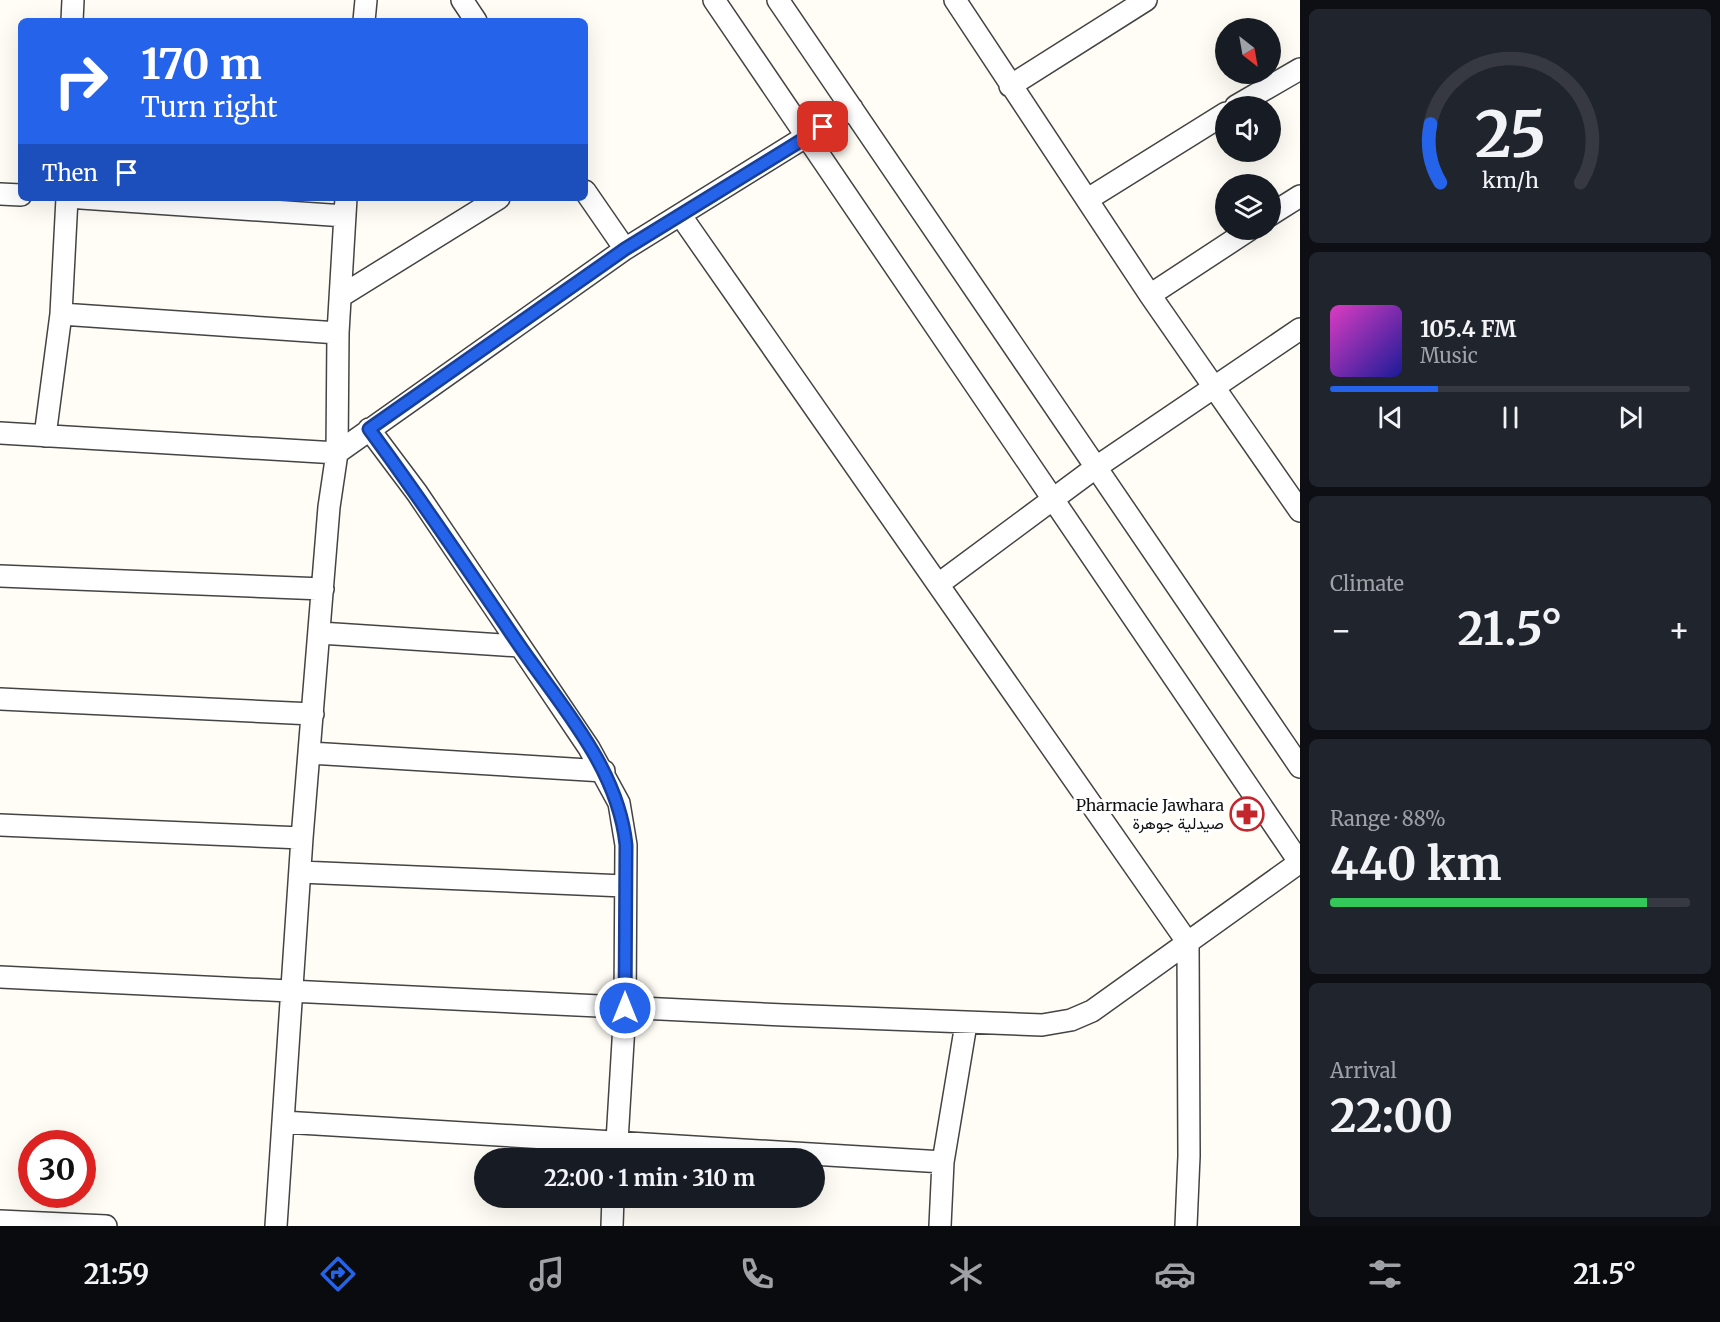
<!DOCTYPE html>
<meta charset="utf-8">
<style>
:root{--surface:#171b24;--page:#20242c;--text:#f1f3f6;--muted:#9ea1a6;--line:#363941;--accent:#2563eb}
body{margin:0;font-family:Merriweather,Vazirmatn,serif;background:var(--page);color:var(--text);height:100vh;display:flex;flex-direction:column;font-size:22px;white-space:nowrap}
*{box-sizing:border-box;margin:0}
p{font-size:20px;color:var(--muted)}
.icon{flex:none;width:33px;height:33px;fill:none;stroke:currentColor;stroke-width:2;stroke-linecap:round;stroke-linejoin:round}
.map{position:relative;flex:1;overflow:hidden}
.panel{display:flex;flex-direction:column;gap:9px;padding:9px;background:#0d0f14;width:420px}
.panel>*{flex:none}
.banner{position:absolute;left:18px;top:18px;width:570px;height:183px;border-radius:9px;box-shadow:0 6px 24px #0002;background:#2563eb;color:#fff;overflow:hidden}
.needle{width:39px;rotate:149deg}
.fabs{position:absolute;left:1215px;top:18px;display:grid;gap:12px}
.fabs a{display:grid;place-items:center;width:66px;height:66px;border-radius:50%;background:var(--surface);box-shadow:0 6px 24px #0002;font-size:30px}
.speed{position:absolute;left:18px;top:1130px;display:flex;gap:12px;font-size:30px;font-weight:700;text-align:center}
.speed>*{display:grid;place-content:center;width:78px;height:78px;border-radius:50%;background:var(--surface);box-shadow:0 6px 24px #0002;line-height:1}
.speed .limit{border:9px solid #d22;background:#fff;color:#111}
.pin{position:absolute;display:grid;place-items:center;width:51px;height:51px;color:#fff;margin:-26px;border-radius:12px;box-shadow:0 3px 9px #0006}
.me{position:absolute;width:66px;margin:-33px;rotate:0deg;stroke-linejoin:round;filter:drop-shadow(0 0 4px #0008)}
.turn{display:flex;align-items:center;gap:21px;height:126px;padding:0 24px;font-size:27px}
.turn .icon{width:78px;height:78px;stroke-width:2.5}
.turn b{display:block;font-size:42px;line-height:51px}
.then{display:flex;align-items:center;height:57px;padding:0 24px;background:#0003;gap:12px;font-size:22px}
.big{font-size:45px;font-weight:700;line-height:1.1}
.panel .widget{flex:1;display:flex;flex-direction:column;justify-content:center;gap:9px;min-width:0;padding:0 21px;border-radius:9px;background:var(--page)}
.panel .dial{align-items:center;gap:0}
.dial svg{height:156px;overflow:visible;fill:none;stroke:var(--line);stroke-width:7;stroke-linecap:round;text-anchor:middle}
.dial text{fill:var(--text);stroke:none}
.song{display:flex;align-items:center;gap:18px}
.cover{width:72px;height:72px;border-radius:9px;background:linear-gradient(135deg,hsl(310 70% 55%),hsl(240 70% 35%))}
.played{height:6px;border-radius:3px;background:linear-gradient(90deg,var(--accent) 30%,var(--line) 30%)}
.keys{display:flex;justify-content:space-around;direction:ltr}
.heat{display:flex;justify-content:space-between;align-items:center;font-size:33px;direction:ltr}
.charge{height:9px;border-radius:4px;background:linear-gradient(90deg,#34c759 88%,var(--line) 0)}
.trip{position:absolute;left:474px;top:1148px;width:351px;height:60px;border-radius:30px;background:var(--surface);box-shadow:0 6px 24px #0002;font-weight:700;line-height:60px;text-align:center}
.tabs{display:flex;height:96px;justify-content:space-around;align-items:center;background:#090b0e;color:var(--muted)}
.tabs .icon{width:42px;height:42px}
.tabs .on{color:var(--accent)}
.tabs b{font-size:27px;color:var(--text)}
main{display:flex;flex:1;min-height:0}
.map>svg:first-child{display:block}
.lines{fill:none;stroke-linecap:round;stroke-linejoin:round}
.street-casing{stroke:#444;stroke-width:24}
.street{stroke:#fff;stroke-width:21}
.route-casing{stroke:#184099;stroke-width:15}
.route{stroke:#2563eb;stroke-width:10}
.labels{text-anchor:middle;stroke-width:6;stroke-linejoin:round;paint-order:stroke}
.poi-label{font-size:16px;fill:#111;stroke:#fff;text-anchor:end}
</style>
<main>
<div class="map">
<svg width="1300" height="1226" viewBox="0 0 1300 1226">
<rect width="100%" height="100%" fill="#fffdf5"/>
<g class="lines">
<defs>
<path id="street" d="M462,0L476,21
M714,0L1300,863
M778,0L1300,767
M955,0L1150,295L1300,511
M72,21L73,0
M364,21L366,0
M1010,86L1146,0
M1236,106L1300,69
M585,191L625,249
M0,194L21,195
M81,198L345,216
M1088,199L1226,113
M1270,215L1300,196
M681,216L1188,943L1189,1156L1186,1226
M1150,295L1249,230
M341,296L499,198
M61,314L338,333
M369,429L417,493L589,748L619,803L626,845L625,1008L616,1158
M0,433L337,453L625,249L852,108
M45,436L61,314L67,198
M0,576L323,589
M940,583L1095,468L1300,329
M320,633L519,646
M0,699L313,714
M310,753L604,771
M0,825L302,838
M300,872L624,886
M0,977L784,1015L1042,1025L1071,1020L1092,1011L1300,862
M283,1122L943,1162
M0,1221L106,1226
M276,1226L302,838L329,507L337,453L338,333L346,198
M612,1226L613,1197
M940,1226L943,1162L966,1024"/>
</defs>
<use href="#street" class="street-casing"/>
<use href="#street" class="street"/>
</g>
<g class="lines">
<defs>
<path id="route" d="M625,1008L626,845C618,766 558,703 515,639C467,568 420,498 369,429L625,249L823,127"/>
</defs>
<use href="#route" class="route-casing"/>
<use href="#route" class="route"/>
</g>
<defs>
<symbol id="pharmacy-ring" viewBox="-11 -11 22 22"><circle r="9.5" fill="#fff" stroke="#c4262e" stroke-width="1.5"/><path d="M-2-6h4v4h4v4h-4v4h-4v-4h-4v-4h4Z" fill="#c4262e"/></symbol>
</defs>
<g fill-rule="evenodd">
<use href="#pharmacy-ring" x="1228" y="795" width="38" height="38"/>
</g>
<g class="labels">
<g class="poi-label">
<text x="1224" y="811">Pharmacie Jawhara<tspan x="1224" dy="18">صيدلية جوهرة</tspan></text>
</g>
</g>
</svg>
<div class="fabs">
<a><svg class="needle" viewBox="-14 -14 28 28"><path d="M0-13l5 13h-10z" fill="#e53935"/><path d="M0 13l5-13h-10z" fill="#9ea1a6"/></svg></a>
<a><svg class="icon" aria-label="sound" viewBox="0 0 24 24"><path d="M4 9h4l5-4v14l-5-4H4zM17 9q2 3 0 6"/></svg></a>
<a><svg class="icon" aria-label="layers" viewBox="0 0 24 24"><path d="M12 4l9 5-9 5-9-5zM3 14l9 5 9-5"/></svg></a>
</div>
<div class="speed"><div class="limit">30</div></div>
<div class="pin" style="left:823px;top:127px;background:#d93025"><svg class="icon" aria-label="arrive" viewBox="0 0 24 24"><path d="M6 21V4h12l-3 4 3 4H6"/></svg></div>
<svg class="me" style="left:625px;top:1008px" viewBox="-20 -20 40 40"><circle r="17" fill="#2563eb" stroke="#fff" stroke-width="3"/><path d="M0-11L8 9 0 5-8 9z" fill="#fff"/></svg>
<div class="trip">22:00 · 1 min · 310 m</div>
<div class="banner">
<div class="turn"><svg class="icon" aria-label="right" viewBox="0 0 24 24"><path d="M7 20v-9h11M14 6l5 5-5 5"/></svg><div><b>170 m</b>Turn right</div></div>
<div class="then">Then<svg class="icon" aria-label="arrive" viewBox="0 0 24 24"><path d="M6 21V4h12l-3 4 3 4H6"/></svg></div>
</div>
</div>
<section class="panel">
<div class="widget dial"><svg viewBox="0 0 100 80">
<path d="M14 69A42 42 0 1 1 86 69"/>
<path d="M14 69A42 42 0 0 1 9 39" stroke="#2563eb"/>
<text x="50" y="56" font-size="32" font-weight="700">25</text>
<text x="50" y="72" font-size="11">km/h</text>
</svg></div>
<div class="widget">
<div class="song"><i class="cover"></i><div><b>105.4 FM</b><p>Music</p></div></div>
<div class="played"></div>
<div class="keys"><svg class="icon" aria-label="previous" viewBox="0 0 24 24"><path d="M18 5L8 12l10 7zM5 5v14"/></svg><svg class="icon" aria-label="pause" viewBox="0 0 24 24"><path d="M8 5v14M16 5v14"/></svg><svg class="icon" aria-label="next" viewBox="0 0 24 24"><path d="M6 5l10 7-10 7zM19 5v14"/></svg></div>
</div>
<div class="widget"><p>Climate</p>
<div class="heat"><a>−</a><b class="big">21.5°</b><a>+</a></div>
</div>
<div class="widget"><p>Range · 88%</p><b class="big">440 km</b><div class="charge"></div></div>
<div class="widget"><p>Arrival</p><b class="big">22:00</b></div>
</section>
</main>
<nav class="tabs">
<b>21:59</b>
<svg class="icon on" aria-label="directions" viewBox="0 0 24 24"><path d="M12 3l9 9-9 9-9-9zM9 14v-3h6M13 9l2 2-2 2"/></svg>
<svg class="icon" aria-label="music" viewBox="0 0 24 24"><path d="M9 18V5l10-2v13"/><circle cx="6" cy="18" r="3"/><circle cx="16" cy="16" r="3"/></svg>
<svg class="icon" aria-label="phone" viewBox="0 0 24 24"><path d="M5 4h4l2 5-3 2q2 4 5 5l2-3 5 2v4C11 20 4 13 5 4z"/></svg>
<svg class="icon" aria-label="climate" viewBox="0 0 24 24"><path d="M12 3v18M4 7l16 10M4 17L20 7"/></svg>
<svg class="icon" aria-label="car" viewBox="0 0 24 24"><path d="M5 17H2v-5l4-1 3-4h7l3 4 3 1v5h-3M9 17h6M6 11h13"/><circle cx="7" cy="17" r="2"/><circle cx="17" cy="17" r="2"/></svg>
<svg class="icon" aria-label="filters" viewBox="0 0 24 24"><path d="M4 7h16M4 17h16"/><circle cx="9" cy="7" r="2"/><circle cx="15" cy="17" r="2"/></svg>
<b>21.5°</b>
</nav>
